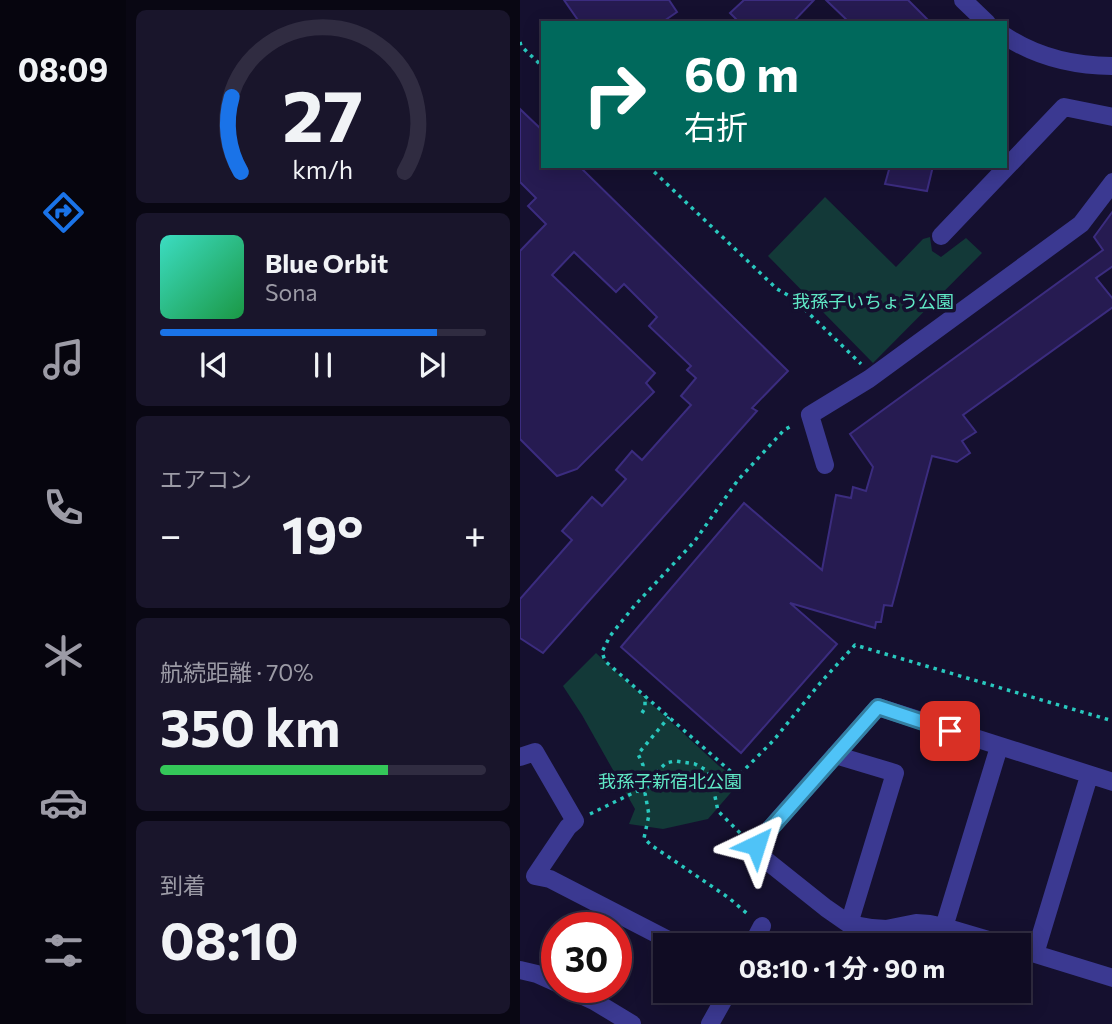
<!DOCTYPE html>
<html lang="ja">
<meta charset="utf-8">
<style>
:root{--surface:#100c23;--page:#19152b;--text:#f1f3f6;--muted:#9c9ba6;--line:#302c41;--accent:#1a73e8}
body{margin:0;font-family:Commissioner,"Noto Sans JP",sans-serif;background:var(--page);color:var(--text);height:100vh;display:flex;flex-direction:column;font-size:26px;white-space:nowrap}
*{box-sizing:border-box;margin:0}
p{font-size:23px;color:var(--muted)}
.icon{flex:none;width:38px;height:38px;fill:none;stroke:currentColor;stroke-width:2;stroke-linecap:round;stroke-linejoin:round}
.map{position:relative;flex:1;overflow:hidden}
.details{display:flex;flex-direction:column;gap:10px;padding:10px;background:#090713;width:394px}
.details>*{flex:none}
.top-card{position:absolute;left:21px;top:21px;width:466px;height:147px;border-radius:0px;box-shadow:0 4px 18px #0003,0 0 0 2px var(--line);background:#00695c;color:#fff;overflow:hidden}
.speed{position:absolute;left:21px;top:912px;display:flex;gap:14px;font-size:35px;font-weight:700;text-align:center}
.speed>*{display:grid;place-content:center;width:91px;height:91px;border-radius:50%;background:var(--surface);box-shadow:0 4px 18px #0003,0 0 0 2px var(--line);line-height:1}
.speed .limit{border:10px solid #d22;background:#fff;color:#111}
.pin{position:absolute;display:grid;place-items:center;width:60px;height:60px;color:#fff;margin:-30px;border-radius:14px;box-shadow:0 4px 10px #0006}
.me{position:absolute;width:77px;margin:-38px;rotate:41deg;stroke-linejoin:round;filter:drop-shadow(0 0 5px #0008)}
.turn{display:flex;align-items:center;gap:24px;height:147px;padding:0 28px;font-size:32px}
.turn .icon{width:91px;height:91px;stroke-width:2.5}
.turn b{display:block;font-size:49px;line-height:60px}
.big{font-size:52px;font-weight:700;line-height:1.1}
.details .tile{flex:1;display:flex;flex-direction:column;justify-content:center;gap:10px;min-width:0;padding:0 24px;border-radius:10px;background:var(--page)}
.details .dial{align-items:center;gap:0}
.dial svg{height:182px;overflow:visible;fill:none;stroke:var(--line);stroke-width:7;stroke-linecap:round;text-anchor:middle}
.dial text{fill:var(--text);stroke:none}
.song{display:flex;align-items:center;gap:21px}
.cover{width:84px;height:84px;border-radius:10px;background:linear-gradient(135deg,hsl(170 70% 55%),hsl(140 70% 35%))}
.played{height:7px;border-radius:4px;background:linear-gradient(90deg,var(--accent) 85%,var(--line) 85%)}
.keys{display:flex;justify-content:space-around;direction:ltr}
.heat{display:flex;justify-content:space-between;align-items:center;font-size:38px;direction:ltr}
.charge{height:10px;border-radius:5px;background:linear-gradient(90deg,#34c759 70%,var(--line) 0)}
.trip{position:absolute;left:133px;top:933px;width:378px;height:70px;border-radius:0px;background:var(--surface);box-shadow:0 4px 18px #0003,0 0 0 2px var(--line);font-weight:700;line-height:70px;text-align:center}
main{display:flex;flex:1;min-height:0}
.tab-bar{display:flex;flex-direction:column;width:126px;justify-content:space-around;align-items:center;background:#06050e;color:var(--muted)}
.tab-bar .icon{width:49px;height:49px}
.tab-bar .on{color:var(--accent)}
.tab-bar b{font-size:32px;color:var(--text)}
.map>svg:first-child{display:block}
.green{fill:#133938}
.building{fill:#261b51;stroke:#3b2c7f;stroke-width:2}
.lines{fill:none;stroke-linecap:round;stroke-linejoin:round}
.path{stroke:#29c8be;stroke-width:3.5;stroke-dasharray:3.5 5;stroke-linecap:butt}
.minor{stroke:#3b3991;stroke-width:18}
.tertiary{stroke:#3b3991;stroke-width:18}
.route-casing{stroke:#337fa1;stroke-width:18}
.route{stroke:#4fc3f7;stroke-width:12}
.labels{text-anchor:middle;stroke-width:7;stroke-linejoin:round;paint-order:stroke}
.park-label{font-size:18px;fill:#60e9c6;stroke:#15102f}
</style>
<main>
<nav class="tab-bar">
<b>08:09</b>
<svg class="icon on" aria-label="directions" viewBox="0 0 24 24"><path d="M12 3l9 9-9 9-9-9zM9 14v-3h6M13 9l2 2-2 2"/></svg>
<svg class="icon" aria-label="music" viewBox="0 0 24 24"><path d="M9 18V5l10-2v13"/><circle cx="6" cy="18" r="3"/><circle cx="16" cy="16" r="3"/></svg>
<svg class="icon" aria-label="phone" viewBox="0 0 24 24"><path d="M5 4h4l2 5-3 2q2 4 5 5l2-3 5 2v4C11 20 4 13 5 4z"/></svg>
<svg class="icon" aria-label="climate" viewBox="0 0 24 24"><path d="M12 3v18M4 7l16 10M4 17L20 7"/></svg>
<svg class="icon" aria-label="car" viewBox="0 0 24 24"><path d="M5 17H2v-5l4-1 3-4h7l3 4 3 1v5h-3M9 17h6M6 11h13"/><circle cx="7" cy="17" r="2"/><circle cx="17" cy="17" r="2"/></svg>
<svg class="icon" aria-label="filters" viewBox="0 0 24 24"><path d="M4 7h16M4 17h16"/><circle cx="9" cy="7" r="2"/><circle cx="15" cy="17" r="2"/></svg>
</nav>
<section class="details">
<div class="tile dial"><svg viewBox="0 0 100 80">
<path d="M14 69A42 42 0 1 1 86 69"/>
<path d="M14 69A42 42 0 0 1 10 36" stroke="#1a73e8"/>
<text x="50" y="56" font-size="32" font-weight="700">27</text>
<text x="50" y="72" font-size="11">km/h</text>
</svg></div>
<div class="tile">
<div class="song"><i class="cover"></i><div><b>Blue Orbit</b><p>Sona</p></div></div>
<div class="played"></div>
<div class="keys"><svg class="icon" aria-label="previous" viewBox="0 0 24 24"><path d="M18 5L8 12l10 7zM5 5v14"/></svg><svg class="icon" aria-label="pause" viewBox="0 0 24 24"><path d="M8 5v14M16 5v14"/></svg><svg class="icon" aria-label="next" viewBox="0 0 24 24"><path d="M6 5l10 7-10 7zM19 5v14"/></svg></div>
</div>
<div class="tile"><p>エアコン</p>
<div class="heat"><a>−</a><b class="big">19°</b><a>+</a></div>
</div>
<div class="tile"><p>航続距離 · 70%</p><b class="big">350 km</b><div class="charge"></div></div>
<div class="tile"><p>到着</p><b class="big">08:10</b></div>
</section>
<div class="map">
<svg width="593" height="1024" viewBox="0 0 593 1024">
<rect width="100%" height="100%" fill="#15102f"/>
<path class="green" d="M305,197L376,267L403,239L410,237L412,251L421,257L446,238L462,253L353,363L248,256Z
M76,653L199,766L221,781L188,819L143,829L109,824L115,809L62,715L43,686Z"/>
<path class="building" d="M44,0H149L157,12L141,23H60Z
M224,0H294L272,23H220L210,13Z
M306,0H388L411,23H330Z
M0,109L23,131V166H59L268,371L232,408L237,411L23,653L0,638V599L52,540L42,531L72,497L82,506L106,479L96,470L112,451L122,460L171,405L161,396L176,378L167,370L171,366L129,326L137,317L104,284L96,292L54,252L32,275L135,373L126,383L134,392L57,469L37,476L0,439V251L26,224L8,206L16,198L0,182Z
M370,166H413L407,191L365,184Z
M593,211V266L576,278L593,299V307L443,415L456,432L442,441L450,453L437,462L412,456L372,606L364,605L361,622H356L355,628L270,603L317,644L221,753L101,647L224,503L302,570L316,495L331,498L333,487L346,491L353,467L330,434L583,250L574,237Z"/>
<g class="lines">
<path class="path" d="M0,42L1,46L23,67
M128,166L257,289L273,298L341,364
M122,713L125,708V696
M189,774L214,780L253,741L301,682L335,645L593,721
M217,777L85,661L82,652L90,636L115,605L174,542L218,480L264,430L273,425
M117,791L123,765L118,754L149,717
M70,814L117,791L125,793
M220,833L198,811L191,777L188,771L175,764L155,761L146,763L138,771L125,793L129,815L124,838L131,845L209,898L230,916"/>
<path class="minor" d="M421,236L544,107L593,117
M305,465L290,415L349,379L561,224L593,182
M315,755L375,773L329,924
M0,757L15,752L55,821L48,827L15,876L30,879L158,945
M424,927L479,747
M232,945L242,926
M485,945L424,927L410,924L396,923L366,929L352,928L329,924L306,908L232,849L358,707L593,782
M499,949L593,978
M515,954L569,776
M0,970L17,974L37,983
M44,987L74,1001L112,1024
M190,1024L209,990"/>
<path class="tertiary" d="M443,0L467,23
M485,36C517,57 554,66 593,66"/>
</g>
<g class="lines">
<defs>
<path id="route" d="M236,845L358,707L430,731"/>
</defs>
<use href="#route" class="route-casing"/>
<use href="#route" class="route"/>
</g>
<g class="labels">
<g class="park-label">
<text x="353" y="308">我孫子いちょう公園</text>
<text x="150" y="788">我孫子新宿北公園</text>
</g>
</g>
</svg>
<div class="speed"><div class="limit">30</div></div>
<div class="pin" style="left:430px;top:731px;background:#d93025"><svg class="icon" aria-label="arrive" viewBox="0 0 24 24"><path d="M6 21V4h12l-3 4 3 4H6"/></svg></div>
<svg class="me" style="left:236px;top:845px" viewBox="-20 -20 40 40"><path d="M0-17L14 15 0 8-14 15z" fill="#4fc3f7" stroke="#fff" stroke-width="4"/></svg>
<div class="trip">08:10 · 1 分 · 90 m</div>
<div class="top-card">
<div class="turn"><svg class="icon" aria-label="right" viewBox="0 0 24 24"><path d="M7 20v-9h11M14 6l5 5-5 5"/></svg><div><b>60 m</b>右折</div></div>
</div>
</div>
</main>
